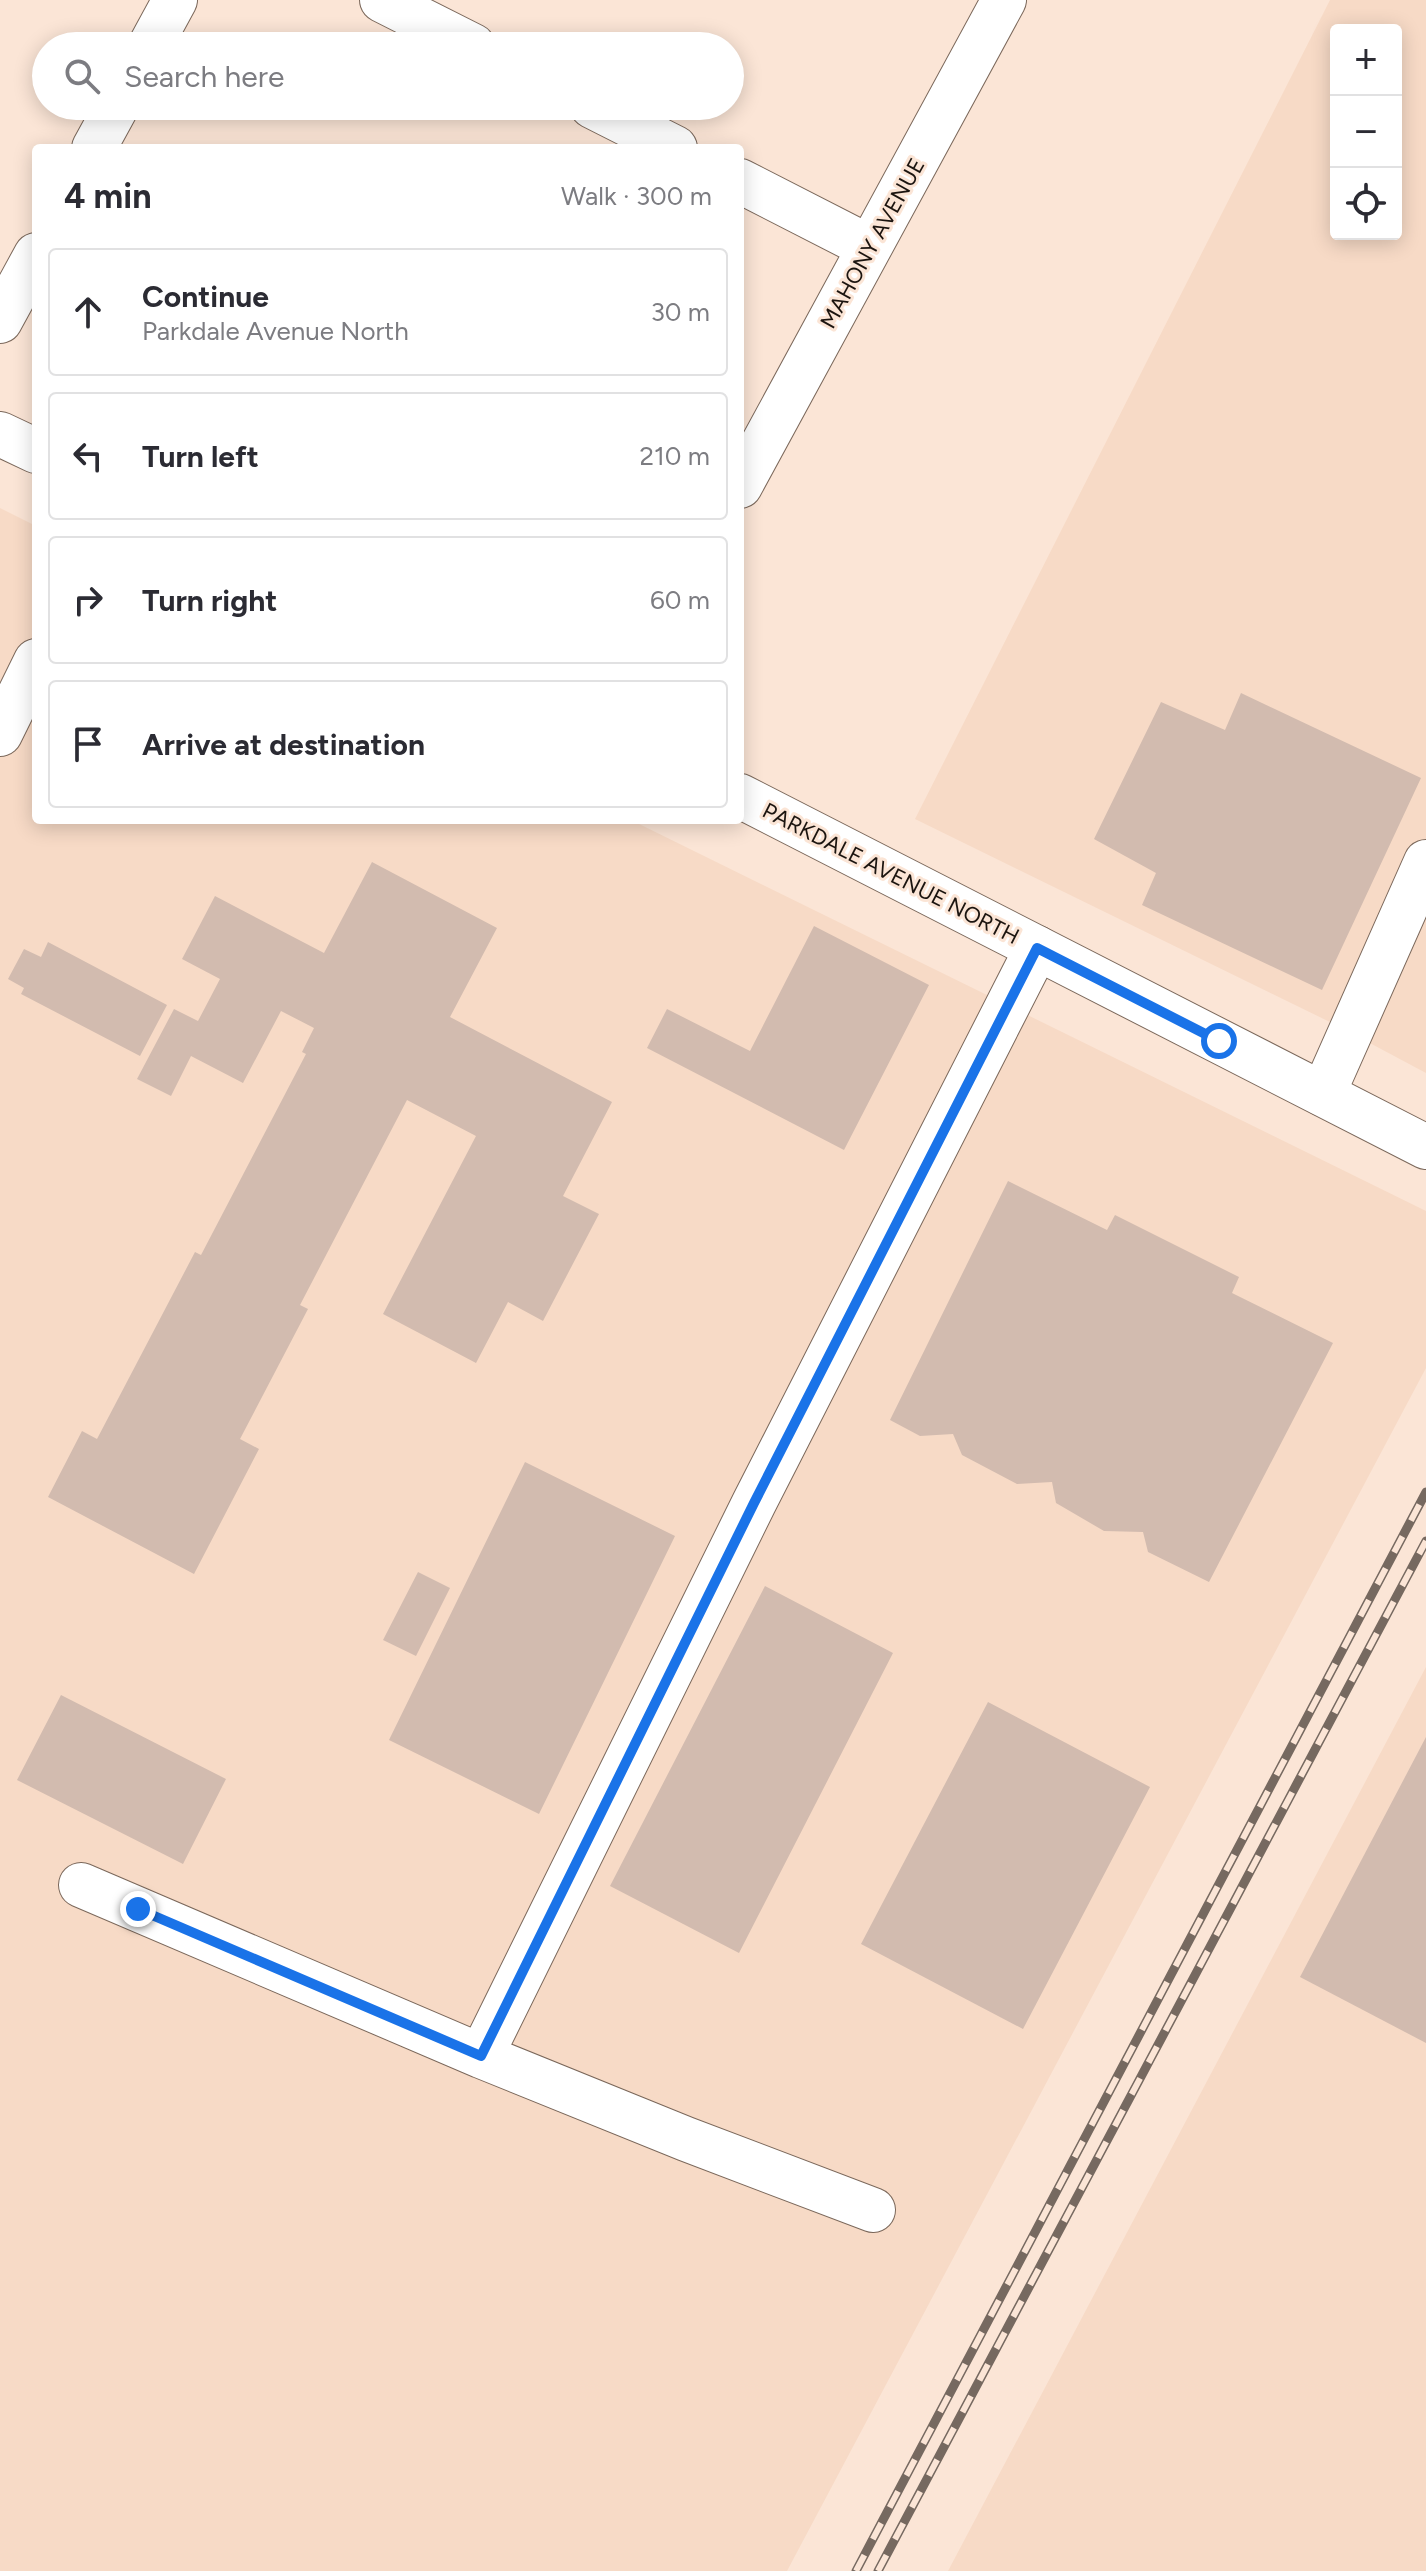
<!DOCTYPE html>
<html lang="en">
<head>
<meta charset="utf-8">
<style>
	:root { --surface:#fff; --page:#f2f2f3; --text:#2b2b33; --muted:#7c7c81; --line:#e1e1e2 }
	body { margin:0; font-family:Figtree,sans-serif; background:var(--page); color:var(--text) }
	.controls { position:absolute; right:24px; top:24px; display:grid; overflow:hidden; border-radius:8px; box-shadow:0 4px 20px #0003 }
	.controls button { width:72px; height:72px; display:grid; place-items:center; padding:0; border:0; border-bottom:2px solid var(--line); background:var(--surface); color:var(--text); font:40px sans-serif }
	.stop { position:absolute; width:24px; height:24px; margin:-18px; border:6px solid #1a73e8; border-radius:50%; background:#fff }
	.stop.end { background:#1a73e8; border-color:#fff; box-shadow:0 2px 8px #0008 }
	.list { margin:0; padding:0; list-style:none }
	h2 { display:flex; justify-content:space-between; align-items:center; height:104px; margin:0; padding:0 32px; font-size:34px }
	h2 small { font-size:26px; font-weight:400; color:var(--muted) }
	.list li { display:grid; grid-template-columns:52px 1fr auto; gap:24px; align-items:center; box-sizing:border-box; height:128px; margin:0 16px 16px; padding:0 16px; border:2px solid var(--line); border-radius:8px }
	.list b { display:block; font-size:30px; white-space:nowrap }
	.list p { margin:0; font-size:26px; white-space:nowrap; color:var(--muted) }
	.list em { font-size:26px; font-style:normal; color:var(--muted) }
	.icon { flex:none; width:44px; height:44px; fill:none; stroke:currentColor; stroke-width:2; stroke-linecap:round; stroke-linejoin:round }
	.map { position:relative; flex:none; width:1426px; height:2571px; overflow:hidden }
	.search { position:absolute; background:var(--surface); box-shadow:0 4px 20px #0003; left:32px; top:32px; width:712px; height:88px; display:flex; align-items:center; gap:20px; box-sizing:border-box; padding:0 28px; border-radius:44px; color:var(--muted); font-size:30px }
	.panel { position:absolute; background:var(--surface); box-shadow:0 4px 20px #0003; left:32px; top:144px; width:712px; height:680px; border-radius:8px }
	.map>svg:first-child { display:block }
	.built { fill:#f7dac6; fill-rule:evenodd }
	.building { fill:#d2bbaf }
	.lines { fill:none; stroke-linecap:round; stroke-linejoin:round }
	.minor-casing { stroke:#7b685b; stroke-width:46 }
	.major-casing { stroke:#7b685b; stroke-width:46 }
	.minor { stroke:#fff; stroke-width:44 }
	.major { stroke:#fff; stroke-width:44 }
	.rail-casing { stroke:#766960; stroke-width:9 }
	.rail { stroke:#fbe5d6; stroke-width:6; stroke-dasharray:18; stroke-linecap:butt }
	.route { stroke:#1a73e8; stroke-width:10 }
	.labels { text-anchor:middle; stroke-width:6; stroke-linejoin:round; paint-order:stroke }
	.street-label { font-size:22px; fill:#1b140f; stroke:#fbe5d6 }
</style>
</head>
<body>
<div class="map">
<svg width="1426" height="2571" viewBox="0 0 1426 2571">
	<rect width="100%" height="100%" fill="#fbe5d6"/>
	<path class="built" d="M1330 0H1426V1073L1336 1025 915 819ZM1336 30H1396V234H1336Z
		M0 508 36 526V820H631L1426 1211V1368L787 2571H0Z
		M1426 1667V2571H948Z"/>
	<path class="building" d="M1241 693 1421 778 1322 990 1142 905 1156 873 1094 839 1161 702 1225 730Z
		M372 862 497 928 450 1017 612 1102 563 1196 599 1214 543 1321 508 1302 476 1363 383 1314 476 1136 407 1100 300 1305 308 1309 240 1439 259 1449 194 1574 48 1497 82 1431 97 1439 195 1252 201 1255 306 1054 302 1052 314 1028 281 1011 243 1083 191 1056 171 1096 137 1079 174 1009 198 1021 220 979 182 959 215 896 324 953Z
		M814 926 929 985 844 1150 647 1048 667 1009 750 1051Z
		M48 942 167 1005 140 1056 21 994 24 988 8 979 24 949 41 957Z
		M1008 1181 1107 1230 1115 1215 1239 1277 1232 1293 1333 1343 1209 1582 1148 1552 1143 1532 1104 1531 1056 1503 1052 1482 1017 1484 962 1455 953 1434 920 1436 890 1420Z
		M525 1462 675 1536 539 1814 389 1740Z
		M418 1572 450 1588 416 1656 383 1640Z
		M765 1586 893 1653 739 1953 610 1886Z
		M61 1695 226 1779 183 1864 17 1780Z
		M988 1702 1150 1787 1023 2029 861 1944Z
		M1426 1737V2043L1300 1977Z"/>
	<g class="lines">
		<g class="minor-casing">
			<path id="minor" d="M382 0 473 46
				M150 46 175 0
				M592 106 675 148
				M94 148 117 106
				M740 181 869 247
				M0 321 36 255
				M740 486 1004 0
				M0 734 36 661
				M1323 1094 1426 862
				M81 1885 481 2056
				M873 2210 686 2139 481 2056 754 1503 1037 948"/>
		</g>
		<g class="major-casing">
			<path id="major" d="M0 434 36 451
				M740 796 1426 1147"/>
		</g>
		<use href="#minor" class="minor"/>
		<use href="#major" class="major"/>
		<g class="rail-casing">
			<path id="rail" d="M856 2571 1426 1492
				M878 2571 1426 1541"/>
		</g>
		<use href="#rail" class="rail"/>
	</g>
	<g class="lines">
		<path class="route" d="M138 1909 481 2056 754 1503 1037 948 1219 1041"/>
	</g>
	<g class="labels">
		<g class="street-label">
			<text transform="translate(872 243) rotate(-61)" y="8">MAHONY AVENUE</text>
			<text transform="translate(891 873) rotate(27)" y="8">PARKDALE AVENUE NORTH</text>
		</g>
	</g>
</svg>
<div class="controls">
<button>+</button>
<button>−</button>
<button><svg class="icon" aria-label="locate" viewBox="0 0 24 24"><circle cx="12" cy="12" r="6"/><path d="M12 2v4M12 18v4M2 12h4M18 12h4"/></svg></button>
</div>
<div class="stop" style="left:1219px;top:1041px"></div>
<div class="stop end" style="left:138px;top:1909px"></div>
<div class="search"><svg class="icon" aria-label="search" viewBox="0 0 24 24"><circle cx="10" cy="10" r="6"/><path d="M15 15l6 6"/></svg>Search here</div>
<section class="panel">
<h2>4 min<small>Walk · 300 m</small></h2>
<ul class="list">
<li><svg class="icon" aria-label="ahead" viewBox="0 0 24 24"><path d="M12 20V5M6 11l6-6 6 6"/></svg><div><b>Continue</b><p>Parkdale Avenue North</p></div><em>30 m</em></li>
<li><svg class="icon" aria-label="left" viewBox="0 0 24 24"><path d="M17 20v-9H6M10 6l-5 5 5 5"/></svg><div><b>Turn left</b></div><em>210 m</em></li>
<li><svg class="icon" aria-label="right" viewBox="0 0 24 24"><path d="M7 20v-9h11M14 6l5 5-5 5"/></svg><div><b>Turn right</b></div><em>60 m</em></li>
<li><svg class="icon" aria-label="arrive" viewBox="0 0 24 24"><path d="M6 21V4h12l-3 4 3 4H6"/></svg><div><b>Arrive at destination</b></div></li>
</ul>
</section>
</div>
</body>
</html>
